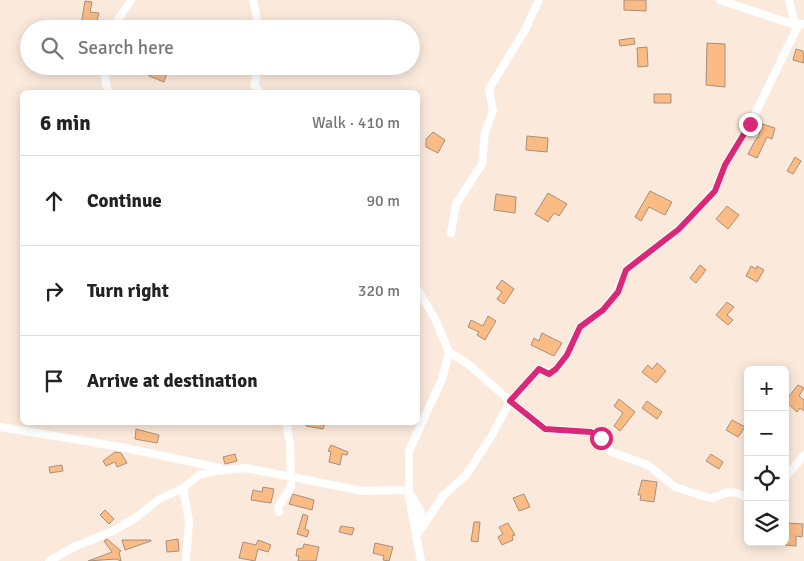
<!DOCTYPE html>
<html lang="en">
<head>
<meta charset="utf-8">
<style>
	:root { --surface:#fff; --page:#f6f6f6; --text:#222; --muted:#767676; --line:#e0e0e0 }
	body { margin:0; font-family:Signika,sans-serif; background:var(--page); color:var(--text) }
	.controls { position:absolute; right:15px; bottom:15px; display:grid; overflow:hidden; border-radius:8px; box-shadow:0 2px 12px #0003 }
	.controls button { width:45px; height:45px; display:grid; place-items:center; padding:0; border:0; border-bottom:1px solid var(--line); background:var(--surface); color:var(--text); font:25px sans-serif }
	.stop { position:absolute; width:15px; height:15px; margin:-11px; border:4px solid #db2777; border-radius:50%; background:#fff }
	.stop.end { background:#db2777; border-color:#fff; box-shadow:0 1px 5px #0008 }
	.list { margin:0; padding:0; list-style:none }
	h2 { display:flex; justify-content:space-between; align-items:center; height:65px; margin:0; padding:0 20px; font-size:21px }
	h2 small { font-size:16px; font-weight:400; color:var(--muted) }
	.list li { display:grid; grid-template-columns:32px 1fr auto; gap:15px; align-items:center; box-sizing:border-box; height:90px; padding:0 20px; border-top:1px solid var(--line) }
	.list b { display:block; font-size:19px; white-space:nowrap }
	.list em { font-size:16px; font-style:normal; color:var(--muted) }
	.icon { flex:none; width:28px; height:28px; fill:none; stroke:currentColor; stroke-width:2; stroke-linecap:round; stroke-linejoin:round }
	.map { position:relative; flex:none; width:804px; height:561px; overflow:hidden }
	.search { position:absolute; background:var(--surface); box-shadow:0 2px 12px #0003; left:20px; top:20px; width:400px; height:55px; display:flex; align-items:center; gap:12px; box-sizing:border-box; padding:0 18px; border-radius:28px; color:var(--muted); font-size:19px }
	.panel { position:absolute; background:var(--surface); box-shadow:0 2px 12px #0003; left:20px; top:90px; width:400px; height:335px; border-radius:8px }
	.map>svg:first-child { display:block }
	.building { fill:#fabb85; stroke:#a98f7a }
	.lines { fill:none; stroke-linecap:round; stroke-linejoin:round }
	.minor { stroke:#fff; stroke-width:8 }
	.route { stroke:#db2777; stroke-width:6 }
</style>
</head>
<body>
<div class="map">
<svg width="804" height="561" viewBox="0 0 804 561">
	<rect width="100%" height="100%" fill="#fbeadc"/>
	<path class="building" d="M624 0H646V11L624 10Z
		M85 1 92 2 90 12 99 13 95 28 81 25Z
		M634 38 635 44 620 46 619 40Z
		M707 43 725 44V87L706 85Z
		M647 47 648 66 638 67 637 48Z
		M796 49 803 51 804 63 793 60Z
		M150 66 168 70 164 82 149 76Z
		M654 94H671V103H654Z
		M762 124 775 128 772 139 767 137 757 158 748 154 757 137 758 138Z
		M433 132 445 140 438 153 426 147V139Z
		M527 136 548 138 547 152 526 150Z
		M795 157 801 161 793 174 787 171Z
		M650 191 672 202 665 215 649 207 641 221 635 217Z
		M548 193 567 204 559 216 554 213 548 222 535 214Z
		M496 194 516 197 515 213 494 210Z
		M727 206 739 215 728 229 716 219Z
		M700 265 706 270 696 283 690 278Z
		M751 266 756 269 757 266 764 270 757 282 746 276Z
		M502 280 514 289 504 304 497 299 502 292 496 288Z
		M727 302 734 307 727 315 733 320 728 325 716 315Z
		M488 316 496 321 485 340 477 335 479 332 468 327 471 320 483 326Z
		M542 333 562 343 554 356 531 345 534 338 539 341Z
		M657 363 666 371 656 383 642 372 648 365 652 369Z
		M798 385 804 388 799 396 804 400V411L800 408 797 412 785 401Z
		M619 399 635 412 620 431 614 426 623 413 614 406Z
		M647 401 662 412 657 419 642 408Z
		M732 420 745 427 738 437 726 430Z
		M306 422H325L323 429 306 426Z
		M136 429 159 435 157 443 135 439Z
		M331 445 348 452 347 455 342 454 340 465 329 462 331 452 328 451Z
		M115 452 121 453 127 463 117 467 115 462 106 466 103 461Z
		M235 454 237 461 225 464 223 457Z
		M711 454 723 462 719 469 706 461Z
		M62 465 63 471 50 473 49 467Z
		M642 480 657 482 654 502 640 500 641 495H638Z
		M263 487 274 489 271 503 251 500 253 490 262 492Z
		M293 494 314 500 312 510 289 504Z
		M524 494 530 507 519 511 513 498Z
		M105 510 114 519 109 524 100 515Z
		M303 514 308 516 305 529 309 531 307 537 297 534Z
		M474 522H480L478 542 471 541Z
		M508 523 515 535 512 536 513 540 502 545 498 537 503 534 499 527Z
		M785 523 803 524 802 537 796 536V546L785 545Z
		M341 526 354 528 352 535 339 532Z
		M107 539 121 551 119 552 121 561 116 559 88 561 112 552 104 541Z
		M178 539 179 551 167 552 166 541Z
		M122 540H151V541L125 550Z
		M258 540 271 545 268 552 258 549 255 561 239 558 243 542 256 545Z
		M375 543 393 547 389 561 383 560 384 556 373 553Z
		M304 544 319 547 316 561H298L299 556H296L297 549 303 548Z"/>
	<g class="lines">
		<path class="minor" d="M253 0 259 29
			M720 0 795 25 802 24
			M789 0 795 25
			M112 29 131 0
			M106 66 105 78 108 92
			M259 66 254 86 260 92
			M451 233 456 204 482 164 485 132 493 111 489 89 525 30 539 0
			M418 290 435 319 449 352 442 379 409 451V497L421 561
			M449 352 468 364 510 401 545 429 591 432 601 438 611 452 648 465 675 487 706 497 713 498 728 492 738 493 748 499
			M0 427 121 447 220 468
			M785 478 804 455
			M183 488 189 521 186 561
			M279 512 278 507 291 487 290 443 286 422
			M416 536 443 496 466 475 491 437 510 401 539 369 549 373 556 369 567 355 580 327 603 310 617 292 626 270 679 229 715 191 725 165 750 124 799 24
			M49 561 74 547 115 530 137 517 158 500 183 488 199 475 215 471 246 468 363 491 408 490 421 512 417 529"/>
	</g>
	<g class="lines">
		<path class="route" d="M601 438 591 432 545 429 510 401 539 369 549 374 556 369 567 355 580 327 603 310 618 292 626 270 679 229 715 191 725 165 750 124"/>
	</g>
</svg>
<div class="controls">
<button>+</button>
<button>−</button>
<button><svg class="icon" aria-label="locate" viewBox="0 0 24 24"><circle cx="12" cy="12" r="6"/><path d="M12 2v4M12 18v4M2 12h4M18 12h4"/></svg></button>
<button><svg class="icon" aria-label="layers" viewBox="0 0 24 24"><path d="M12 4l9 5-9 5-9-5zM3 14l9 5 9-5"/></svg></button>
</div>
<div class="stop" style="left:601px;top:438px"></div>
<div class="stop end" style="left:750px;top:124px"></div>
<div class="search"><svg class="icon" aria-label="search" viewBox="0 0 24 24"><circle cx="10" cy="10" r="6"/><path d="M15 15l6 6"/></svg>Search here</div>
<section class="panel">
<h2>6 min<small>Walk · 410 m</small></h2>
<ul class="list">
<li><svg class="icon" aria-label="ahead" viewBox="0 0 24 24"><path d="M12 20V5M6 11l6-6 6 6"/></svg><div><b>Continue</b></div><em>90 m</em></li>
<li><svg class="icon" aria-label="right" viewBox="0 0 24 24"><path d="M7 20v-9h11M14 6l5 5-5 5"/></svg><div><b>Turn right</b></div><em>320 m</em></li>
<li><svg class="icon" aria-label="arrive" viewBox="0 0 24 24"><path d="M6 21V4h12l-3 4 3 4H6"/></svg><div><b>Arrive at destination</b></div></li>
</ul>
</section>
</div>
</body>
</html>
